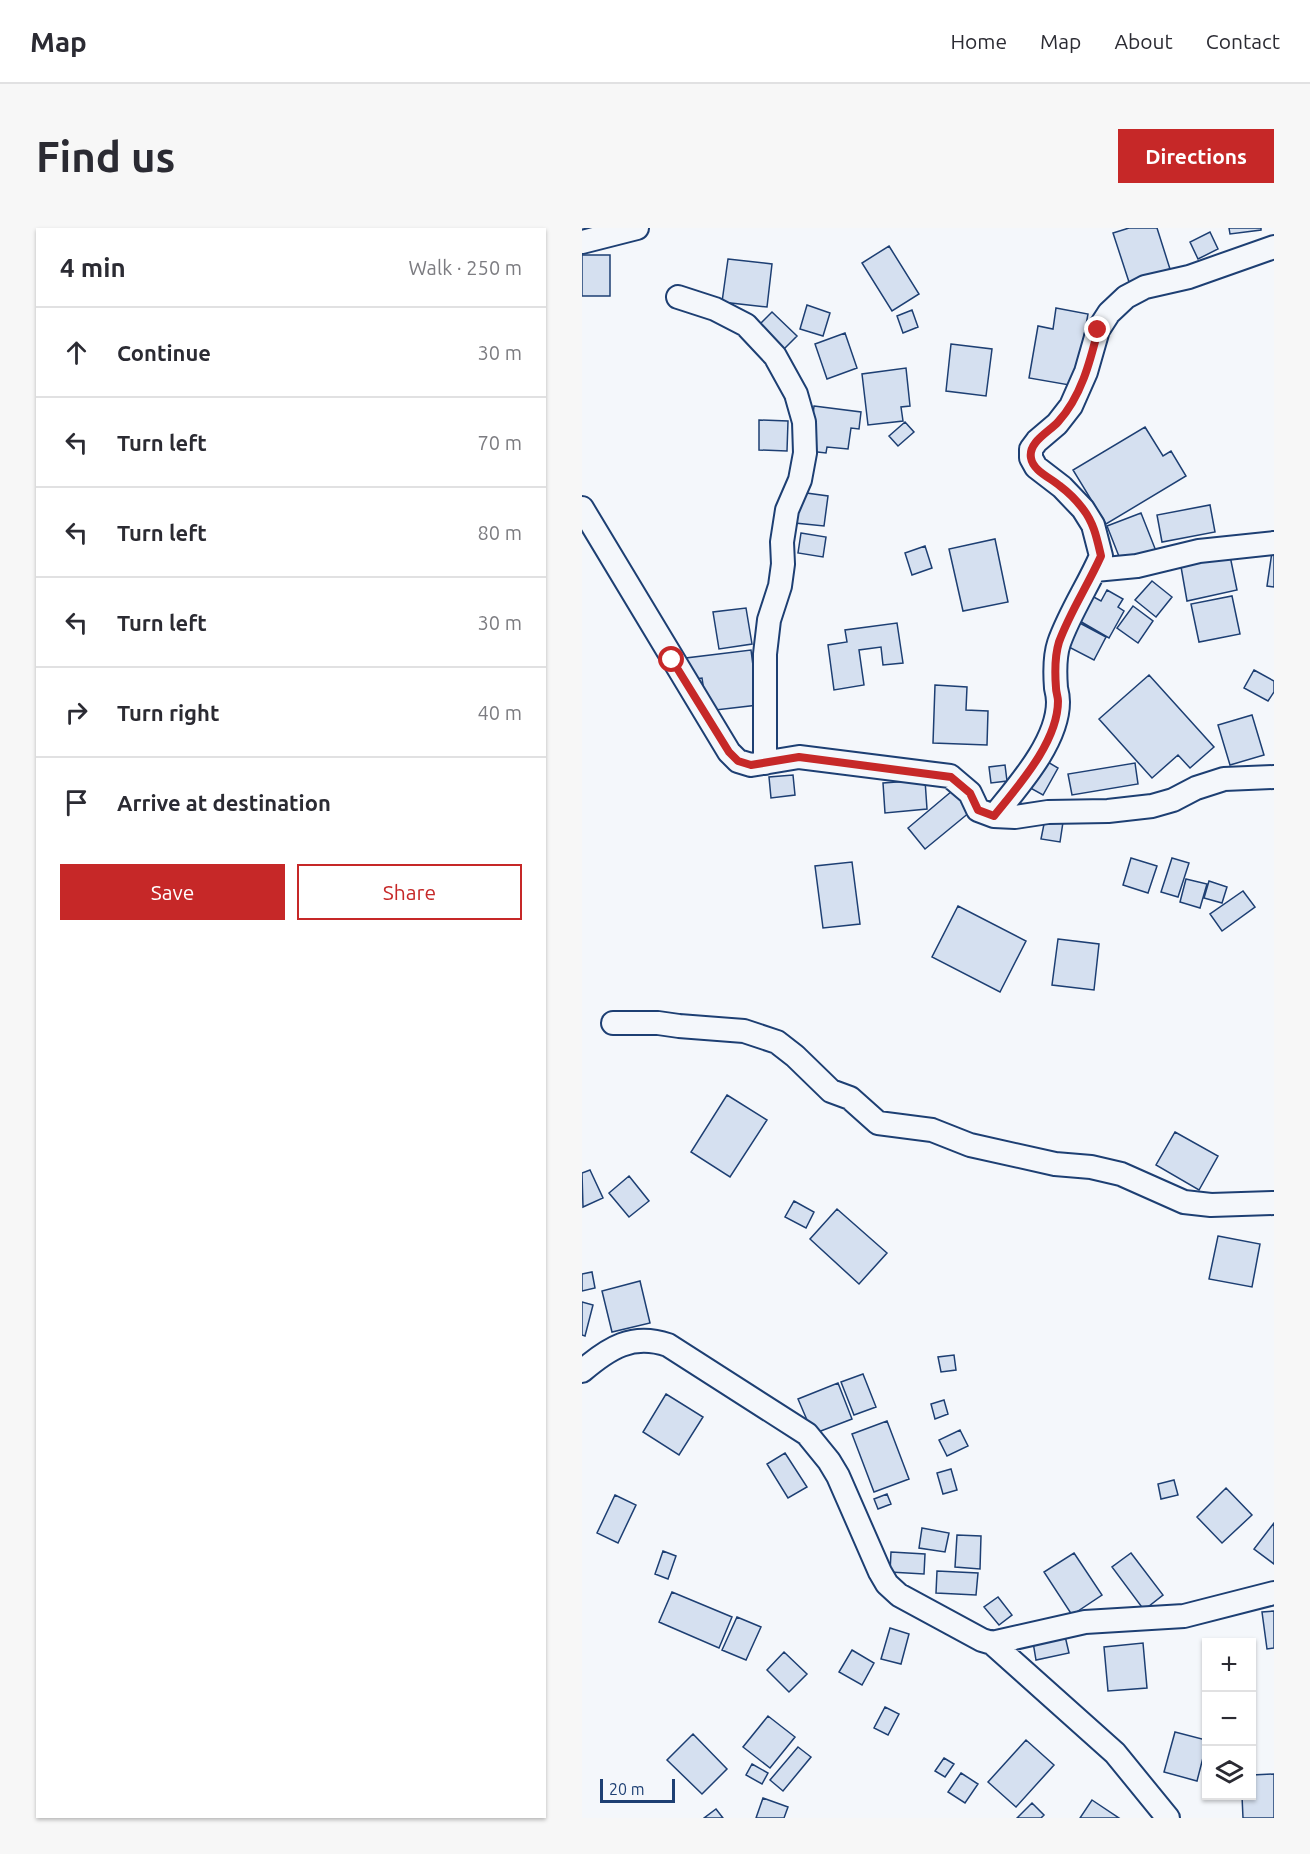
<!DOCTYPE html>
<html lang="en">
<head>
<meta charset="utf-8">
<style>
	:root { --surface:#fff; --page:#f7f7f7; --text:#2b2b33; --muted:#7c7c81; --line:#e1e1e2; --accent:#c62828 }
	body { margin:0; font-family:Ubuntu,sans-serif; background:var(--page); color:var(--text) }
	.controls { position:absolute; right:18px; bottom:18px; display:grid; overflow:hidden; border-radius:0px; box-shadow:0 2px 4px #0004 }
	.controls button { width:54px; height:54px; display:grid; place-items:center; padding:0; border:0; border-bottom:2px solid var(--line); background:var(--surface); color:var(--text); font:30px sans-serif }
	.scale { position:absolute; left:18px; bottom:15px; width:75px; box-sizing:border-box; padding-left:6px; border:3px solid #1d3f73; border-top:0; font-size:16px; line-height:21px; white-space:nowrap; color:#1d3f73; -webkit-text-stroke:4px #f4f7fb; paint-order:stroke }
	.stop { position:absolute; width:18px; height:18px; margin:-14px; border:4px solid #c62828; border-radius:50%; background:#fff }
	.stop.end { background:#c62828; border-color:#fff; box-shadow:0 2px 6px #0008 }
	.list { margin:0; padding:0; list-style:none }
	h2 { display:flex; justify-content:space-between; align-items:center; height:78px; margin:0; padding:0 24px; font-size:26px }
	h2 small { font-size:20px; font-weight:400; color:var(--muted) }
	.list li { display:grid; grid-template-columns:39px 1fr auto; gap:18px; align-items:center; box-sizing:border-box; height:90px; padding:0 24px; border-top:2px solid var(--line) }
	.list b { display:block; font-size:22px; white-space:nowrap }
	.list em { font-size:20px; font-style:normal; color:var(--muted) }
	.actions { display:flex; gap:12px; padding:18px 24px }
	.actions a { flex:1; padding:14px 0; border:2px solid var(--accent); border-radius:0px; text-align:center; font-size:21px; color:var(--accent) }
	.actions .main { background:var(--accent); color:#fff }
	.icon { flex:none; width:33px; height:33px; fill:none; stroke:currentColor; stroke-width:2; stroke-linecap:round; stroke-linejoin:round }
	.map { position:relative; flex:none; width:692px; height:1590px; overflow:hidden; border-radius:0px }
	header { display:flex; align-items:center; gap:36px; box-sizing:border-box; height:84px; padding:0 30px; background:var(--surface); border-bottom:2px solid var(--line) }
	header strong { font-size:28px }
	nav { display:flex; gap:33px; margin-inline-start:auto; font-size:21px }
	.intro { display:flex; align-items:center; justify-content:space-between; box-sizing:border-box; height:144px; padding:0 36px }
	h1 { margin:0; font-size:42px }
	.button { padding:15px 27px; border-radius:0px; background:var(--accent); color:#fff; font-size:21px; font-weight:700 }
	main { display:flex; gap:36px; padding:0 36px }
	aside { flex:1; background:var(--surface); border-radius:0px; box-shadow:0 2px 4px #0004 }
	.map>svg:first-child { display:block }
	.building { fill:#d5e0f0; stroke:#1d3f73; stroke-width:1.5 }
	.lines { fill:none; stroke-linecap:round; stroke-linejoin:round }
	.minor-casing { stroke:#1d3f73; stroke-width:26 }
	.minor { stroke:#f4f7fb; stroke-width:22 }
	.route { stroke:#c62828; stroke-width:8 }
</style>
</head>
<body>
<header>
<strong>Map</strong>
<nav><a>Home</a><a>Map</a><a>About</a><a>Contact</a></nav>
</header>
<div class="intro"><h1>Find us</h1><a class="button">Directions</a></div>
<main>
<aside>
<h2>4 min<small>Walk · 250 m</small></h2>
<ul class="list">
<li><svg class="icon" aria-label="ahead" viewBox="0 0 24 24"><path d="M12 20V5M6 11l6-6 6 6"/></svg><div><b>Continue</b></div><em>30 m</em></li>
<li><svg class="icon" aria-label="left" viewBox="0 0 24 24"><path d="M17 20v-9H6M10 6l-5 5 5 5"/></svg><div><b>Turn left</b></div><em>70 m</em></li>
<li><svg class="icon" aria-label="left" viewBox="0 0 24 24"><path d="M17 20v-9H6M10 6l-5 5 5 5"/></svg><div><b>Turn left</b></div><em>80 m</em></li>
<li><svg class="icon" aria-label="left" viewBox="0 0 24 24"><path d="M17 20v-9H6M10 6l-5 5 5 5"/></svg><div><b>Turn left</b></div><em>30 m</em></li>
<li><svg class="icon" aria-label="right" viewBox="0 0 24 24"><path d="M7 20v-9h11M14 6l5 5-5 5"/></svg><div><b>Turn right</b></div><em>40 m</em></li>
<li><svg class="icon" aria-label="arrive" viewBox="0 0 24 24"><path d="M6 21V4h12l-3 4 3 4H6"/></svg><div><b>Arrive at destination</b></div></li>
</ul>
<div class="actions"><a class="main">Save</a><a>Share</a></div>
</aside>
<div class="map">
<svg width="692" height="1590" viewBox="0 0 692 1590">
	<rect width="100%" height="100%" fill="#f4f7fb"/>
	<path class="building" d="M547 0H575L588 41 547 54 531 5Z
		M647 0H679V2L648 6Z
		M628 4 636 21 616 31 608 14Z
		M307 18 337 66 310 83 280 35Z
		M0 27H28V68H0Z
		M146 31 190 36 185 79 140 74Z
		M225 77 248 85 241 108 218 101Z
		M474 80 506 86 493 158 447 150 456 98 471 101Z
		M330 82 336 99 321 105 315 88Z
		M190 84 215 108 201 122 176 98Z
		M263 105 275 140 245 151 233 116Z
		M369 116 410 121 404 168 364 163Z
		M324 140 328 178 319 179 321 193 286 197 280 146Z
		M232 178 279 184 277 201 269 200 266 221 245 219 244 225 227 223Z
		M177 192 206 193 205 223 177 222Z
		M323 194 332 204 316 218 307 208Z
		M563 199 581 228 589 223 604 248 524 296 491 242Z
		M217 264 246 268 242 298 213 295Z
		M628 277 633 304 580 314 575 287Z
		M559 285 574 323 540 336 525 298Z
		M219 305 244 309 241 329 216 325Z
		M413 311 426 374 381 383 367 321Z
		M343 318 350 340 330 347 323 325Z
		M647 323 655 362 605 373 598 333Z
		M690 324 692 325V359L685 358Z
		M570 353 590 369 574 389 553 372Z
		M525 362 541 371 536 379 542 383 527 410 496 392 510 368 519 373Z
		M650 368 658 406 617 414 609 376Z
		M551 378 571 393 556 415 535 400Z
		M164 380 170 416 137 421 131 384Z
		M494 393 524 409 512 432 481 416Z
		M315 395 321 435 301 437 299 419 277 422 282 457 252 462 246 417 265 414 263 402Z
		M169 422 176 477 125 483 120 450 106 452 104 430Z
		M672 442 692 453V464L686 473 662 460Z
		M567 447 632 519 608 540 596 527 570 550 517 491Z
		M353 457 385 459 384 482 406 483 405 517 351 515Z
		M670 487 682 527 648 537 636 497Z
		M459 530 476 540 461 567 443 557Z
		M553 535 556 556 490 567 486 546Z
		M423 537 425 553 409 555 407 539Z
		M211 547 213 567 189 570 187 549Z
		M343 552 345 581 303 585 301 555Z
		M370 563 388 584 343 621 326 600Z
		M463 591 481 594 478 614 459 611Z
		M549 630 575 638 566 665 541 657Z
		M590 630 607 635 596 669 579 664Z
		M270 634 278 696 241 700 233 638Z
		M604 651 625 656 618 680 598 674Z
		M627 653 645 659 640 675 622 670Z
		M661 663 673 679 640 703 628 686Z
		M376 678 444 713 418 764 350 729Z
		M476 711 517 716 512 762 470 757Z
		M145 867 185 892 148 949 109 924Z
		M593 904 636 928 617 962 574 937Z
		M8 942 21 970 1 979 0 945Z
		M47 948 67 973 47 989 27 965Z
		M212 973 232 984 224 1000 203 989Z
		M255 981 305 1025 277 1056 228 1011Z
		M636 1008 678 1016 670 1059 627 1051Z
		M10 1044 13 1060 0 1063V1046Z
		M58 1053 68 1095 30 1104 20 1063Z
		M0 1074 11 1077 3 1108 0 1107Z
		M372 1127 374 1142 359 1144 356 1129Z
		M281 1146 294 1179 272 1187 259 1154Z
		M256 1155 270 1191 231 1206 216 1171Z
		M84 1166 121 1189 97 1227 61 1204Z
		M362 1172 366 1186 353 1191 349 1176Z
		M305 1193 327 1251 292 1264 270 1206Z
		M378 1202 386 1218 365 1228 357 1212Z
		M203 1225 225 1259 206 1270 185 1236Z
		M369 1241 375 1262 361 1266 355 1245Z
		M592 1252 596 1267 579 1271 576 1256Z
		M644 1260 670 1287 640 1315 615 1289Z
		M305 1266 309 1276 296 1281 292 1271Z
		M33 1267 54 1277 36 1315 15 1305Z
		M692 1295V1336L672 1321Z
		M340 1300 367 1305 363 1324 337 1320Z
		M375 1307 399 1308 398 1341 373 1339Z
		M81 1323 94 1328 86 1351 73 1346Z
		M309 1324 343 1326 342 1346 308 1344Z
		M492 1325 520 1367 490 1387 462 1344Z
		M549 1325 581 1367 562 1382 530 1339Z
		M355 1343 396 1345 394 1367 354 1365Z
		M90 1364 150 1389 137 1420 77 1394Z
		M416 1369 430 1387 417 1397 402 1379Z
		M692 1383V1420L685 1421 680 1384Z
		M155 1389 179 1399 164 1432 140 1422Z
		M308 1400 327 1406 319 1436 299 1431Z
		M483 1408 487 1425 454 1432 451 1414Z
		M561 1415 565 1460 526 1463 522 1419Z
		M270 1422 292 1435 280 1457 257 1444Z
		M202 1424 225 1446 207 1464 185 1442Z
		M303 1479 317 1486 306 1507 292 1500Z
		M186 1488 213 1509 188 1540 161 1519Z
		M593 1504 624 1512V1518L615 1553 582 1544Z
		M111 1506 145 1541 120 1566 85 1532Z
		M444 1512 472 1537 434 1579 406 1554Z
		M216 1519 229 1529 201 1563 188 1552Z
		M362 1530 372 1536 363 1549 353 1543Z
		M170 1536 186 1545 180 1556 164 1547Z
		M379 1545 396 1556 383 1575 366 1564Z
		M692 1546V1590H661L660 1568H670V1547Z
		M181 1570 206 1579 202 1590H174Z
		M510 1572 537 1590H498Z
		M450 1575 462 1587 459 1590H435Z
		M134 1581 141 1590H122Z"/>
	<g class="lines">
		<g class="minor-casing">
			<path id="minor" d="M0 14 55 0
				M96 69 133 81 164 97 193 128 214 166 222 194 223 225 218 252 205 282 200 314 201 336 198 358 187 392 183 426V535
				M0 280 147 524 156 533 169 537 217 529 368 548 388 565 396 582 412 588 433 589 466 584 526 583 570 578 591 572 614 560 642 551 692 549
				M513 342 555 338 617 323 692 315
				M412 588C436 558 476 514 476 474 476 469 475 464 474 460 473 447 473 427 477 415 488 384 506 358 519 328L511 297 501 281 480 259 454 239 449 230V221L455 213 475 196 489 178 504 144 516 102 527 85 544 69 563 59 607 49 692 19
				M31 795H76L97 798 162 803 195 814 213 828 249 863 268 870 296 895 350 902 388 917 473 936 509 939 539 946 602 974 629 977 692 975
				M0 1143C27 1120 50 1105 86 1117L225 1206 247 1233 256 1248 298 1344 305 1356 317 1367 400 1412 410 1415 533 1525 586 1590
				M410 1415 503 1394 602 1388 692 1365"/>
		</g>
		<use href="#minor" class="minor"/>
	</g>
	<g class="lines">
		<path class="route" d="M90 432 147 524 156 533 169 537 217 529 369 549 388 565 396 582 412 588C436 558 476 514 476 473 476 469 474 464 474 460 473 447 473 427 477 414 488 384 506 357 519 328 515 311 512 295 501 281 495 273 486 264 478 258 469 250 451 243 449 230 446 214 467 204 476 194 499 169 508 134 516 102"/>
	</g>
</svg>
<div class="controls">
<button>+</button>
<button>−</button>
<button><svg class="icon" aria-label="layers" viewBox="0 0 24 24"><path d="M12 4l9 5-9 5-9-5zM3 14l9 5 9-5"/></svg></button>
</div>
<div class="scale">20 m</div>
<div class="stop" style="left:90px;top:432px"></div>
<div class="stop end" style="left:516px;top:102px"></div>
</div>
</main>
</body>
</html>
